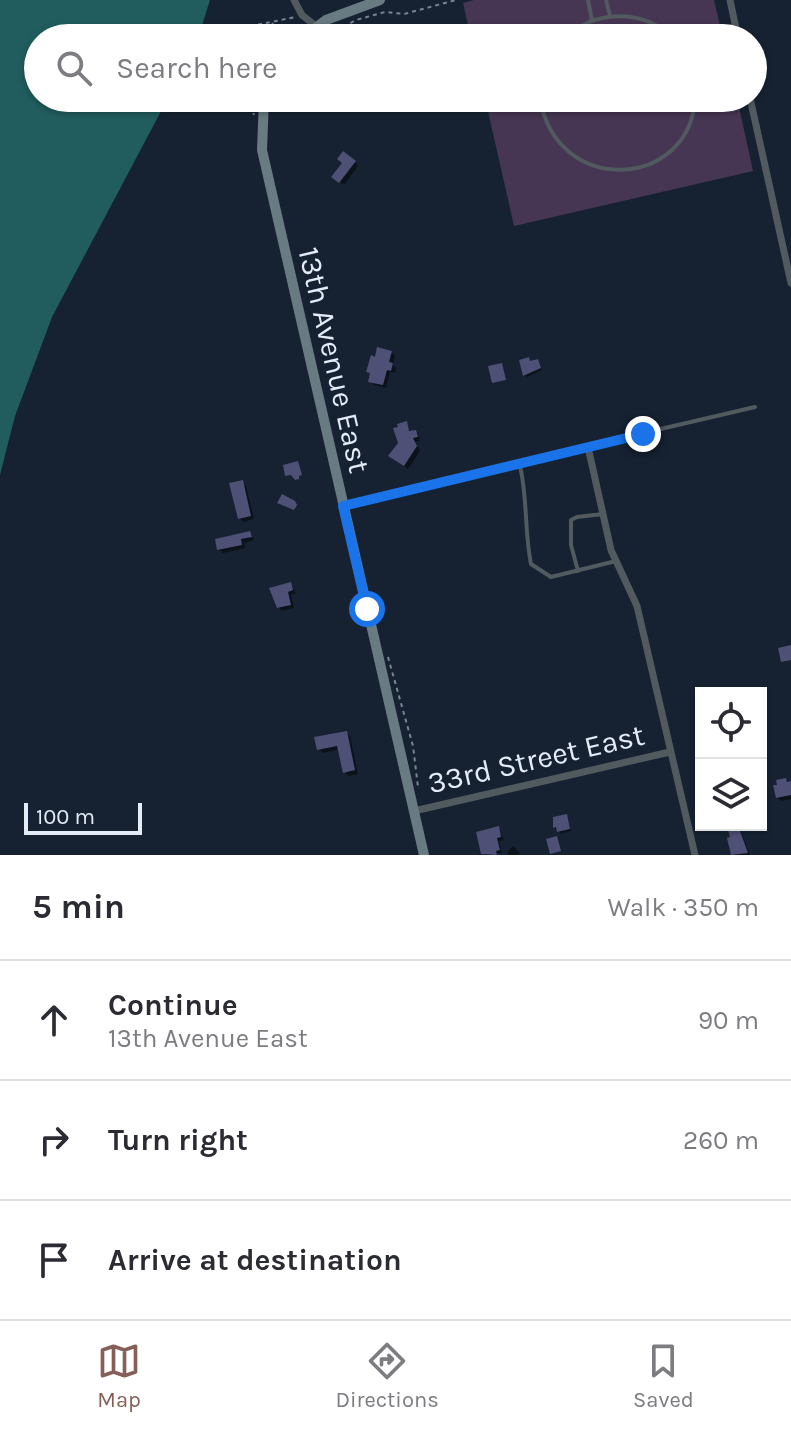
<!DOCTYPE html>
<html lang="en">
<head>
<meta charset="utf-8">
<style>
	:root { --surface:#fff; --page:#f7f7f7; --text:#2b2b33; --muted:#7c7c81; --line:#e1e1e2; --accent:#855f58 }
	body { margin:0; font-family:Karla,sans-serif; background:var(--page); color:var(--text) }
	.controls { position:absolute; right:24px; bottom:24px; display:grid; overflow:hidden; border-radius:0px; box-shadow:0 2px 6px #0004 }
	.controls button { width:72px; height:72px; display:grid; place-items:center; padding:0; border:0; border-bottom:2px solid var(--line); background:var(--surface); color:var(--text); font:40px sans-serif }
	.scale { position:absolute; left:24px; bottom:20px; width:118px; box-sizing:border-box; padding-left:8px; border:4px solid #e4ecf7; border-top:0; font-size:22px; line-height:28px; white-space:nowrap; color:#e4ecf7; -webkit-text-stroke:6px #162232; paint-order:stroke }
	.stop { position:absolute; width:24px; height:24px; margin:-18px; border:6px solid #1a73e8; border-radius:50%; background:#fff }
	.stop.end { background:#1a73e8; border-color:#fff; box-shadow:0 2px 8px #0008 }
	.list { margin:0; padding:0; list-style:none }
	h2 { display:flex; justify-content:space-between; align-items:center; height:104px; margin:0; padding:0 32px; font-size:34px }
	h2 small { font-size:26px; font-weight:400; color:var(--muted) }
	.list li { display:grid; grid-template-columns:52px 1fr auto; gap:24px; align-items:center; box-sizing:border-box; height:120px; padding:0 32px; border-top:2px solid var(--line) }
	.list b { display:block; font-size:30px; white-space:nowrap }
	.list p { margin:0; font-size:26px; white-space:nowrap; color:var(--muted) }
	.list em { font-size:26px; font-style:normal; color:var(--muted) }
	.icon { flex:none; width:44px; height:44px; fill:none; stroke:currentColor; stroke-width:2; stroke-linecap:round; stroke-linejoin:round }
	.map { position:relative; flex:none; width:791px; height:855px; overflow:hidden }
	.search { position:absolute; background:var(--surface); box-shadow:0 2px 6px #0004; left:24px; right:24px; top:24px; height:88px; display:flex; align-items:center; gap:20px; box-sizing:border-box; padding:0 28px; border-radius:44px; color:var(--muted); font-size:30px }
	.sheet { height:464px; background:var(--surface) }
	nav { display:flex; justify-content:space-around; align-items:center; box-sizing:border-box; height:112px; border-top:2px solid var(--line); background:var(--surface); font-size:22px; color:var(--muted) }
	nav a { display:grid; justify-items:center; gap:4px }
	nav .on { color:var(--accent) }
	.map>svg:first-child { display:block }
	.green { fill:#473653 }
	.water { fill:#215d5e }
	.shadow { fill:#0007 }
	.building { fill:#4f5075 }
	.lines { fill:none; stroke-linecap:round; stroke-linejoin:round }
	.path { stroke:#7a8492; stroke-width:2; stroke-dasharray:4 4; stroke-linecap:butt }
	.lane { stroke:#505a5f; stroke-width:4 }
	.street { stroke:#505a5f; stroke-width:7 }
	.secondary { stroke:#697b82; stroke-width:10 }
	.route { stroke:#1a73e8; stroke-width:10 }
	.labels { text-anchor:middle; stroke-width:7; stroke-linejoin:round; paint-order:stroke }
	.street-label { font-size:30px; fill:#e4ecf7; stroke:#162232 }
</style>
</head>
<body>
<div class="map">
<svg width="791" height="855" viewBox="0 0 791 855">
	<rect width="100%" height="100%" fill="#162232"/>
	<path class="green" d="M474 0H714L723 38H471L463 3Z
		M485 98H737L753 171 514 226Z"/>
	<path class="water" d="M0 0H210L198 38H38V98H168L52 317 15 416 0 475Z"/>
	<path class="shadow" d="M355 162 358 166 344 185 337 180 344 164Z
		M391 352 395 356 393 365 396 368 395 373 390 372 386 388 374 385 370 381Z
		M538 361 542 370 527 377 525 375 531 363Z
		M406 424 411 433 416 432 419 436 420 441 415 442 420 451 408 469 395 459Z
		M242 482 246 486 254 519 243 522 239 518Z
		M250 533 254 540 244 543 245 548 223 553 219 549Z
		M291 584 296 594 291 595 294 608 282 611 278 607Z
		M346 733 350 736 358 774 348 776 345 772 340 749 323 753 319 749Z
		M785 780 791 783V799L781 801 777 797Z
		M566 816 571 831 561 834 555 827Z
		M498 828 504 840 499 841 502 853 485 855 479 833Z
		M738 830 742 834 750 855H733L729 839Z
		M513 846 520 853 518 855H509L507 852Z"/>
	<path class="building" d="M343 151 356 161 339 183 331 177 342 163 337 159Z
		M377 347 392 351 389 362 393 363 391 371 387 370 383 385 368 382 370 373 366 372 371 355 375 357Z
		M529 357 530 361 538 359 541 368 523 376 519 360Z
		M502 363 506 380 492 383 488 366Z
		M407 421 409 431 416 430 418 437 413 438 417 446 404 466 388 456 398 443 393 428 398 427 397 424Z
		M298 461 302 475 299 476V479L295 480 291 475 285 476 283 465Z
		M243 480 251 516 238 519 229 483Z
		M282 494 295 501 297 505 294 510 277 503Z
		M250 531 252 537 241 539 242 545 217 550 215 539Z
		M291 582 293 590 288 592 291 605 277 608 269 588Z
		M791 645V660L781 662 778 648Z
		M347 731 355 770 343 773 337 746 317 750 314 737Z
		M786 778 787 782 791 781V795L776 798 773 785H777L776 780Z
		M567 814 570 829 557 832 556 827 553 828V817Z
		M499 826 501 837 497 838 500 850 496 851 497 855 481 854 476 832Z
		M739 828 748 853 731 855 727 838 730 837 728 830Z
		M557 836 561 851 550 854 546 839Z"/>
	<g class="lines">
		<path class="path" d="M211 34 296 17
			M264 38 273 23
			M322 38 356 20 385 12 404 14 456 0
			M248 98 254 115
			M273 108 276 98
			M388 657 413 746 418 787"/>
		<path class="lane" d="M588 0 592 20
			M606 0 610 16
			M564 38C594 11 642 7 672 38
			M540 98C556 198 691 189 695 98
			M519 462C528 495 524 530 531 564L551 577 616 561
			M345 506 519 462 755 407
			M578 571 571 545V520L577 517 603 514"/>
		<path class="street" d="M294 0 302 15 317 27
			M730 0 738 38
			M750 98 791 283
			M588 447 611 550 637 606 695 855
			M414 811 670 752"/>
		<path class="secondary" d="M302 38 326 20 380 0
			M264 98 262 150 424 855"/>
	</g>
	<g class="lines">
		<path class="route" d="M367 609 343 506 643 434"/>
	</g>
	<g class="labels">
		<g class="street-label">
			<text transform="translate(334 360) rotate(77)" y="10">13th Avenue East</text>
			<text transform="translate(536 759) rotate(-13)" y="10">33rd Street East</text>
		</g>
	</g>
</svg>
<div class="controls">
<button><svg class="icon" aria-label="locate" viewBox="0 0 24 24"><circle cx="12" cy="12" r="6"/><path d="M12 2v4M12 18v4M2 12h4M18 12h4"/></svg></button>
<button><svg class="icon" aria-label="layers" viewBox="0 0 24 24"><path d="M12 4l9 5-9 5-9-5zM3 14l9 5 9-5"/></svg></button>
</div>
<div class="scale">100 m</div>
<div class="stop" style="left:367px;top:609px"></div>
<div class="stop end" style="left:643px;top:434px"></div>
<div class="search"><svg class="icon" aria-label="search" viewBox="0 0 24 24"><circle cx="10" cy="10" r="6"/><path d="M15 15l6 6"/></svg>Search here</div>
</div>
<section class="sheet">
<h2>5 min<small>Walk · 350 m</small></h2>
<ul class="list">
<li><svg class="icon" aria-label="ahead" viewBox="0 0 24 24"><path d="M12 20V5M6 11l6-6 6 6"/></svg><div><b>Continue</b><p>13th Avenue East</p></div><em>90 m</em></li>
<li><svg class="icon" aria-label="right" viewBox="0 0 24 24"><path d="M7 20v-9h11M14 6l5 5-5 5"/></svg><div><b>Turn right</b></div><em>260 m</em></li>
<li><svg class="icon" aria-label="arrive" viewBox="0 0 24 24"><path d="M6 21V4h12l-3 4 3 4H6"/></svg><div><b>Arrive at destination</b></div></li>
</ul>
</section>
<nav>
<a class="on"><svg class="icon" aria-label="map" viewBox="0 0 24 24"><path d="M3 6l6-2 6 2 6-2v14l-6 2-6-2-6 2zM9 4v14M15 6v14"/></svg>Map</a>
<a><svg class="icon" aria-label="directions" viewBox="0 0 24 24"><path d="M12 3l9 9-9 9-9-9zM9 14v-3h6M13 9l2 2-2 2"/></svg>Directions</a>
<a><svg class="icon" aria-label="saved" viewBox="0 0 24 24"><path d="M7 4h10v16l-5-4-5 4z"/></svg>Saved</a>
</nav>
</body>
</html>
